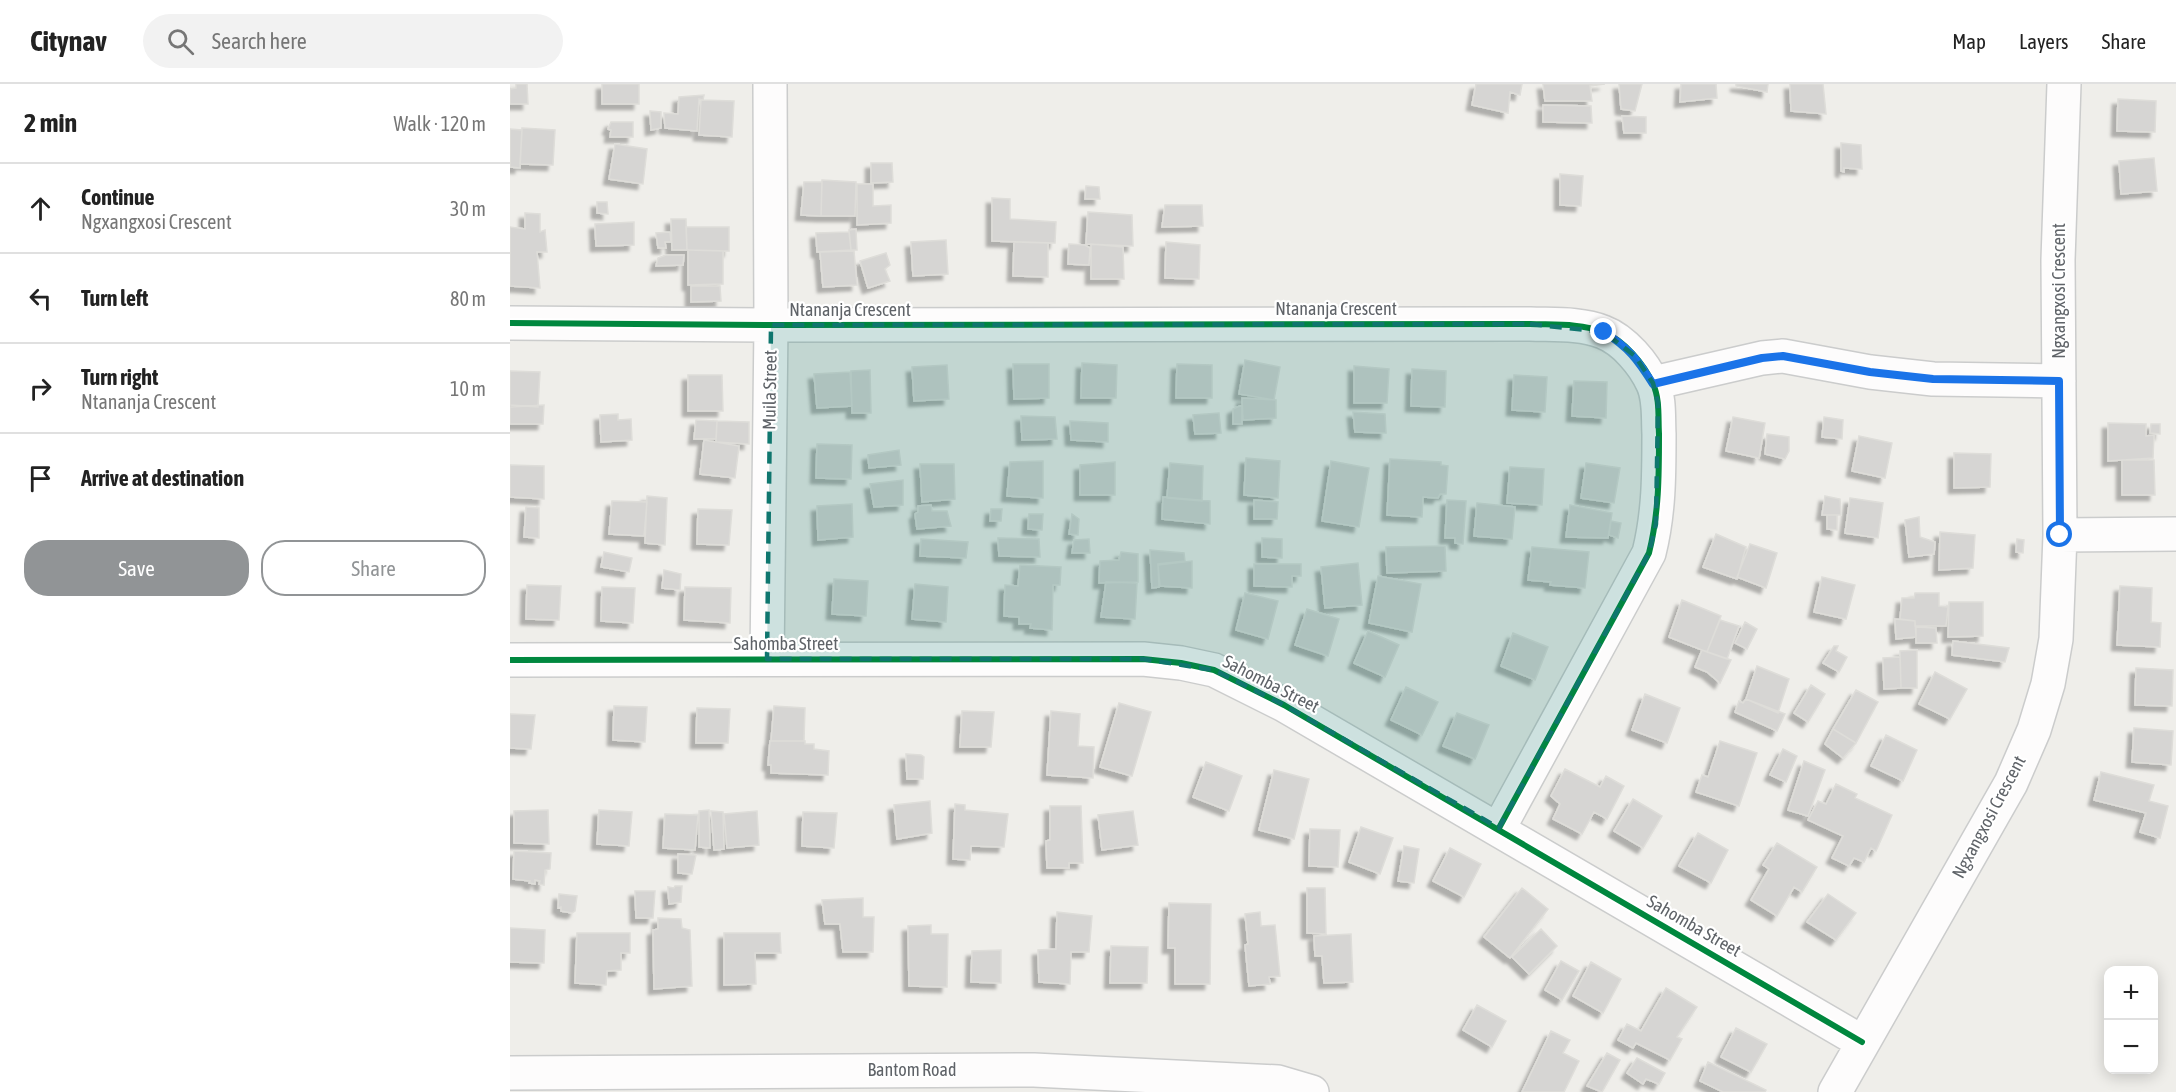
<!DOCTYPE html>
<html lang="en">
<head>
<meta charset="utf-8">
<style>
	:root { --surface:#fff; --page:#f2f2f2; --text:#222; --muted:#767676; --line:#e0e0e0; --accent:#919496 }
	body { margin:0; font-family:"Asap Condensed",sans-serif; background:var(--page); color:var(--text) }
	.controls { position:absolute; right:18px; bottom:18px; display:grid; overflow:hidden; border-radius:12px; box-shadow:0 3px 15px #0003 }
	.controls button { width:54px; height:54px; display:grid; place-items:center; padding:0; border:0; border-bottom:2px solid var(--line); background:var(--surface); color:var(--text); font:30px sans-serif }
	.stop { position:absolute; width:18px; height:18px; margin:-14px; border:4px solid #1a73e8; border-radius:50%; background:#fff }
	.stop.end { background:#1a73e8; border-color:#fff; box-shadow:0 2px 6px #0008 }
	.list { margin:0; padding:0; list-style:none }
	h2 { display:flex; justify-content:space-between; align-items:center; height:78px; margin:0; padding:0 24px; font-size:26px }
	h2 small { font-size:20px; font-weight:400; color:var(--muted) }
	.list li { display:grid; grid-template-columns:39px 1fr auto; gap:18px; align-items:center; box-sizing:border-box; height:90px; padding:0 24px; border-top:2px solid var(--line) }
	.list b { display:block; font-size:22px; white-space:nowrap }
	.list p { margin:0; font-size:20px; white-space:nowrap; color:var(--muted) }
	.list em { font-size:20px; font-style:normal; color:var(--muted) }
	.actions { display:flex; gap:12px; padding:18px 24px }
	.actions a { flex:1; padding:14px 0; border:2px solid var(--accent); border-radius:24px; text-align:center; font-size:21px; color:var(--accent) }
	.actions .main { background:var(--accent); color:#fff }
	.icon { flex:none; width:33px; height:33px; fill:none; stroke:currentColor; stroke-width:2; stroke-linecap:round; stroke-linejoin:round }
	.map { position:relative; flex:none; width:1666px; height:1008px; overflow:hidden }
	header { display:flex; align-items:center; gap:36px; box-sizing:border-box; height:84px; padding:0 30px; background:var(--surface); border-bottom:2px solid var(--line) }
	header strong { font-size:28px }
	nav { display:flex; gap:33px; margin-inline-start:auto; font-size:21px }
	.search { width:420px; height:54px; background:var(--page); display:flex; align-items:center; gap:15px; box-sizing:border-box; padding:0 21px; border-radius:33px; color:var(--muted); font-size:22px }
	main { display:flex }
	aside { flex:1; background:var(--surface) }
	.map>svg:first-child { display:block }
	.building { fill:#d6d5d3; stroke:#deddd9; stroke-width:1.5; filter:url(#shadow) }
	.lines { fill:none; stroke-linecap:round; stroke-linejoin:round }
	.minor-casing { stroke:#cbcccc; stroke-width:36 }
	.minor { stroke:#fdfcfc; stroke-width:33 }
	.cycleway-casing { stroke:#fff; stroke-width:10 }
	.cycleway { stroke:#00873e; stroke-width:6 }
	.route { stroke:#1a73e8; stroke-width:8 }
	.marked { fill:#0f766e; fill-opacity:0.2; stroke:#0f766e; stroke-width:4.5; stroke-dasharray:12 8; stroke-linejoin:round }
	.labels { text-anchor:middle; stroke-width:4.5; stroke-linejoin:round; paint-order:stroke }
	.street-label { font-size:18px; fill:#5f6368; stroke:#fff }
</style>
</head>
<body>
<header>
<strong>Citynav</strong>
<div class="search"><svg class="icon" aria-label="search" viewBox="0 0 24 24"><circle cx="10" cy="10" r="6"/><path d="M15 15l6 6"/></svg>Search here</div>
<nav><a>Map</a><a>Layers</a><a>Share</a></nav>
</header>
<main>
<aside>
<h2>2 min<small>Walk · 120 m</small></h2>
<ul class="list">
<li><svg class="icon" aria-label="ahead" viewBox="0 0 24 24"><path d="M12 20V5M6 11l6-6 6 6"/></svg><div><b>Continue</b><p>Ngxangxosi Crescent</p></div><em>30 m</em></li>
<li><svg class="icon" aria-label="left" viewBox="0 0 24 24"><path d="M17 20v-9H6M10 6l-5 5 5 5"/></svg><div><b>Turn left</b></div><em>80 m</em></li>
<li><svg class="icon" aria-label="right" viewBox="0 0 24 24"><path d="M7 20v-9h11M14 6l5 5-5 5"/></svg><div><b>Turn right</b><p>Ntananja Crescent</p></div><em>10 m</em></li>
<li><svg class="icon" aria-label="arrive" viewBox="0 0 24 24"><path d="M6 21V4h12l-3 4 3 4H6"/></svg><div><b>Arrive at destination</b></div></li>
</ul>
<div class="actions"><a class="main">Save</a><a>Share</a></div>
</aside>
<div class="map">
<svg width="1666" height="1008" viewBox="0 0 1666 1008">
	<defs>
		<filter id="shadow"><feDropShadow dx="-5.5" dy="5.5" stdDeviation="1.5" flood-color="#0004"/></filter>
	</defs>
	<rect width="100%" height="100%" fill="#efeeea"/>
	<path class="building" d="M6 0H17L18 20H0V5L6 4Z
		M92 0H129V20H92Z
		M966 0H1012L1010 11 1000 8 998 29 962 21Z
		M1033 0H1095L1080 2 1082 17H1035Z
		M1109 0H1132L1125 27 1111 25Z
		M1171 0H1206L1207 14 1170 18Z
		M1226 0H1258L1257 8 1226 2Z
		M1280 0H1313L1316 30 1281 27Z
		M194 11 193 16 189 15 187 47 155 44 154 29 168 30 169 13Z
		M1608 15 1646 17 1645 48 1607 47Z
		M191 16 224 17 222 53 189 51Z
		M1033 21 1081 22 1082 39 1033 38Z
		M140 27 151 28V44L141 46Z
		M1112 32 1136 33V49H1114Z
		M101 38H123V53H100L101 46 98 45Z
		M12 44 45 46 43 81 10 80Z
		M0 45 12 46 10 84 0 83Z
		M1331 59 1351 61 1352 85 1334 84V88L1331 87Z
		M105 60 137 65 133 100 99 95Z
		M1644 74 1647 107 1611 110 1609 77Z
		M361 79H382L383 98 361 99Z
		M1050 90 1073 92 1071 122 1050 121Z
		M312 96 346 98 345 132H311Z
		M294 98H312L311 132 291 131Z
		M347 100H363V122L381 121V139L347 141Z
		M576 102 589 103 590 115H575Z
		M482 114 500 115V135L546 138 545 159 482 157Z
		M87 118H97L98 130 87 129Z
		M655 121H692L693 142 652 143Z
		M578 128 622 131 623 162 576 160Z
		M15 129 30 130V148L35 146 37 168H27L30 204 0 202V143L15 145Z
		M161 135H176L177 166H162Z
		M124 138V161L86 162 85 140Z
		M176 143H219V167L177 166Z
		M346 145 347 166H341L339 146Z
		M160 148 161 158H155L156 164H148L146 149Z
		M339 148 341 166 307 168 306 149Z
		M436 156 438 190 403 192 401 158Z
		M504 158 538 159V193L503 192Z
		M656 158 690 161 689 195 655 194Z
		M559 160 575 161 580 164 579 181 558 180Z
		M581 160 613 163 614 195H581Z
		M178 166 213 167V200L178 201Z
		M344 167 347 201 313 203 310 168Z
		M376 169 380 181 375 185 380 197 358 204 350 177Z
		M156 171H174L173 181 146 182 148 174Z
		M181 202H210L211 217 181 218Z
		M735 276 770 283 764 316 729 310Z
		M572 279 607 281 606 314H571Z
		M503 280H539V314L504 315Z
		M667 280 702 281V314H666Z
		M437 281 439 315 404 317 402 283Z
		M844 282 879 285 877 319H844Z
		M902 285 936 287 935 323 901 322Z
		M360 286 361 329H342L341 287Z
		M0 287 30 288 28 323 0 321Z
		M340 288 342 322 307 324 304 290Z
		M178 291H212L213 327H178Z
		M1004 291 1037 293 1035 328 1002 326Z
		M1064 297 1097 298 1096 334 1062 332Z
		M732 314 766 316V334L733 336Z
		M34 321 33 340H0V323Z
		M732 321V340H723V325Z
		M843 328 875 330 876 349 845 348Z
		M709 329 711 349 685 350 683 331Z
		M108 330V336L121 335 122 356 91 358 90 331Z
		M511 332 545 333 547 355 512 356Z
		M1223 333 1255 339 1249 374 1216 367Z
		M1314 333 1333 336 1332 355 1312 353Z
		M186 336 207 337 206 355H184Z
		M207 337 239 338V360L206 358Z
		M560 337 598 339V358L561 356Z
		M1598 339 1636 340V352L1644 351 1643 374 1598 377Z
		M1641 340H1650V350L1640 349Z
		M1257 350 1279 353V367L1275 375 1255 370Z
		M1349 352 1382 359 1375 394 1342 387Z
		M194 356 229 362 225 394 190 390Z
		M307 360 342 361 341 395 306 394Z
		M389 366 391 381 359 384 358 371Z
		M1444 369 1481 370 1480 403 1444 404Z
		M736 374 770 377 768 414 734 411Z
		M880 375 931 378V381L938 382 936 410H930L928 414 913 413 912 433 877 431Z
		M1612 376H1644L1645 411H1612Z
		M533 377V414L497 412 500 378Z
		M821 377 859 384 849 443 812 437Z
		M605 378V411H570V381Z
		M660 379 693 382 692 417 657 414Z
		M1076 379 1110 384 1104 419 1071 414Z
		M410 380H444L445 415 412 418Z
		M0 381 34 382V415L0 413Z
		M1000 383 1034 385 1032 421 997 419Z
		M393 396V421L364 423 360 400Z
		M137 412 157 414 155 461 135 459Z
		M1315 412 1330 415 1331 431H1312Z
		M653 413 700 417V440L652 435Z
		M1340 414 1373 419 1368 454 1335 449Z
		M744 416 768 418 767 435H744Z
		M937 416 956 417 953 460 945 459V454H935Z
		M102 417 137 418 134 452 99 450Z
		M967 419 1005 423 1002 455 964 452Z
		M342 420 343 453 308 456 307 422Z
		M421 421 422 427H437L441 442 407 445 405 430 408 428V422Z
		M1060 421 1102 429 1098 454 1056 453Z
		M16 423 29 424V454L14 453Z
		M188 425 222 426 219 461 187 460Z
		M481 425H492L491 437H480Z
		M519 430H533L532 446 518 445Z
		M562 430 569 435 568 451 559 450Z
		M1317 431H1327V446L1317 445Z
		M1409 433 1410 453 1425 458 1424 470 1399 473 1395 436Z
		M1101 437 1111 439 1108 454 1099 451Z
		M1430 448 1465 451 1463 484 1429 486Z
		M1206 450 1236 463 1227 495 1193 483Z
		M488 454 529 455 530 473 489 472Z
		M752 454 772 455V474L752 473Z
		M411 455 458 458 456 474 410 472Z
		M579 455 580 469H562L564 456Z
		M1507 455 1514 456 1513 469 1506 468Z
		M1240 460 1267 469 1256 504 1227 493Z
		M935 462 936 487 877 489 876 463Z
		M1022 463 1079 468 1075 504 1040 501 1041 498 1018 496Z
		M640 466 674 469 675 477 648 480 649 503 642 504Z
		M94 468 122 474 119 488 91 483Z
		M611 468 628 470V498L589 499 590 477 609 476Z
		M682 477V504L650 502 648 481Z
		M848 479 852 521 815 524 811 483Z
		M744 480H791V492H782V503L744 502Z
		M510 481 551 483 550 501H543L542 546 520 544 521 540H509V533L494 532 495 501 508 502Z
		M154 486 171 490 170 506 152 504Z
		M868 492 911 500 902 548 859 539Z
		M1312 493 1345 501 1336 535 1304 528Z
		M324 495 358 497 356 532 322 530Z
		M596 498 627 499 625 535 591 533Z
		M405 500 438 503 436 538 402 535Z
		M17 501 51 502 49 536 16 535Z
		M1610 502 1642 504 1641 538 1651 539 1650 563 1607 561Z
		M92 503 125 504 123 539 91 537Z
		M175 503 221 504 220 539 174 536Z
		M735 509 768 517 758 555 726 546Z
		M1405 509H1429V522L1438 523 1436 542H1405V537L1390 535 1392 514H1404Z
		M1172 516 1211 532 1197 568 1159 553Z
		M1439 518H1473V552L1438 553Z
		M797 525 829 535 818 572 785 561Z
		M1385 535 1405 537 1406 553 1386 555Z
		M1210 536 1229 542 1217 575 1197 568Z
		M1235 538 1247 545 1237 565 1225 559Z
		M1406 543 1426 544 1427 559H1406Z
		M858 547 889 561 875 593 844 579Z
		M1003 549 1038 563 1025 596 991 582Z
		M1443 557 1499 564 1495 578 1442 571Z
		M1324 562H1328L1326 567 1337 573 1329 588 1313 579Z
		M1192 566 1221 576 1210 599 1197 588 1185 583Z
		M1407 566V604H1391L1390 567Z
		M1390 573 1391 604 1374 605 1373 574Z
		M1247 582 1279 595 1268 629 1236 615Z
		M1626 584 1663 586 1662 622 1625 621Z
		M1425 588 1457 605 1440 635 1409 620Z
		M1301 601 1315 610 1298 638 1284 629Z
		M896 603 928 618 912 651 881 636Z
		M1346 606 1368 618 1346 659 1323 645Z
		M1135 610 1170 624 1157 659 1122 646Z
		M1236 615 1275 630 1267 647 1225 628 1229 617 1233 619Z
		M609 619 641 628 622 692 590 683Z
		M104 622 137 623 135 658 103 656Z
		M264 622 295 624 294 657H261Z
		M187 624 220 625 218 659H186Z
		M452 627 484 628 481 663H450Z
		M541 627 570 630 568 662 584 663 583 694 537 691Z
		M947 629 979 641 965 675 933 662Z
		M0 630 25 631 21 665 0 664Z
		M1624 644 1663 647 1661 681 1622 678Z
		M1323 645 1346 659 1333 674 1315 660Z
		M1376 651 1407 666 1393 697 1361 682Z
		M260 657H295V660H304V665L319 667 318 691 261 689V681H258Z
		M1210 657 1247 669 1229 722 1186 708 1192 691 1198 693Z
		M1273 665 1287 672 1276 698 1260 691Z
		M396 670 411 671 414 673 413 695H397Z
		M1294 677 1315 686 1298 732 1278 726Z
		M696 678 732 692 719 727 683 713Z
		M1055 685 1090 703 1096 692 1114 702 1097 735 1084 728 1072 750 1043 735 1050 720 1041 712Z
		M764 686 799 695 784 755 749 746Z
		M1591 688 1644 701 1639 717 1658 722 1650 754 1630 748 1636 729 1584 716Z
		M1326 700 1347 710 1345 714 1382 731 1366 767 1361 764 1354 778 1344 774 1339 782 1322 774 1333 752 1298 736 1308 717 1316 720Z
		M1123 715 1152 732 1133 764 1104 747Z
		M420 717 422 749 387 755 384 721Z
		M445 720 455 721V726L498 730 494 763 461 762 460 776 443 775Z
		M540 722H571L573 779H559V784H537L536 757 540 756Z
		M38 726 39 760 4 759V727Z
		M89 726 122 728 119 762 87 760Z
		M199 726 200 764 189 763V727Z
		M201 727 213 728 214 765 204 766Z
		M247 727 249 761 217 764 214 730Z
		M623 727 628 761 592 766 588 731Z
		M293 728 327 729 324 764 292 762Z
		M155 730 188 731 185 766 153 764Z
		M851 743 883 754 870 790 839 778Z
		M800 745 830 746 828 783 799 782Z
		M1188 749 1218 766 1201 799 1169 782Z
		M1267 759 1307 783 1292 808 1284 803 1267 832 1241 816 1259 785 1253 781Z
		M894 762 909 765 904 799 888 797Z
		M940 764 971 780 954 813 923 797Z
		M4 767 41 769 40 785 35 786 34 801 29 800 30 797 25 796V800L19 799 20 797 3 795Z
		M168 770 186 771 182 790 168 789Z
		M165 802H172L171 818 159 820 158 803 164 804Z
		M797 804H815L816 850 797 849Z
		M1012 804 1038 825 1000 874 974 853Z
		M125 807H145L143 834H126Z
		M49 810 67 812 65 827 62 829 51 827V823L48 824Z
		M1318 810 1346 829 1326 856 1297 838Z
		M353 814V833H364L363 868H333L330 840H315L312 816Z
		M659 819 701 820 700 900H665V864H658Z
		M547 828 582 832 579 868H561L560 900 529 898 528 866 546 865Z
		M750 828 751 842 765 841 770 892 759 893 760 900 739 902 735 861 738 860 735 830Z
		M148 834 171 835 172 844 180 846 182 902 144 905 143 846 148 845Z
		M421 841V850H438L437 903 399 902 398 842Z
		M0 844 35 846 34 879 0 878Z
		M1031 845 1047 862 1019 890 1002 873Z
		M67 849H120V869H111V886L97 887 96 901 65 899Z
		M214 849H270L271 869H245L246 900 214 901Z
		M841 850 843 898 814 899 812 872H805L804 852Z
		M601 862 638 863 637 899H600Z
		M491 866V899L461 898 462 867Z
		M1051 877 1069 887 1052 916 1035 906Z
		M1081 878 1111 895 1093 929 1063 912Z
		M1156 904 1187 923 1167 953 1172 955 1160 976 1126 959 1123 964 1108 956 1117 940 1131 947Z
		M967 921 996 937 982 963 953 946Z
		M1226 944 1257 960 1241 988 1211 973Z
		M1041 947 1060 956 1053 969 1069 977 1054 1008H1012Z
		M1097 969 1110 976 1092 1008 1077 1002Z
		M1127 974 1155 989 1149 1000 1136 995 1133 1000 1117 989Z
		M1198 978 1256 1006 1255 1008H1213L1190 997Z"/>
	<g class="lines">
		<g class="minor-casing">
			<path id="minor" d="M0 239 261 241 1020 240C1043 241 1070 239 1093 248 1114 256 1134 280 1143 300 1150 315 1148 333 1149 350 1149 391 1149 429 1139 469L989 744
				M1143 299 1252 274 1273 272 1360 288 1423 295 1549 297
				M1550 451 1666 450
				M257 575 261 241 260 0
				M0 576 633 575 671 579 704 586 774 621 1352 958
				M0 989 524 986 768 998 802 1008
				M1325 1008 1501 699 1524 646 1538 600 1546 555 1550 451 1548 176 1554 0"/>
		</g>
		<use href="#minor" class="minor"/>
		<g class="cycleway-casing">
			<path id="cycleway" d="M0 239 261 241 1020 240C1043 241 1070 239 1093 248 1114 256 1134 280 1143 300 1150 315 1148 333 1149 350 1149 391 1149 429 1139 469L989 744
				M0 576 633 575 671 579 704 586 774 621 1352 958"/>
		</g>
		<use href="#cycleway" class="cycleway"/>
	</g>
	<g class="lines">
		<path class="route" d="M1094 248C1119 264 1127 275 1143 300L1252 274 1273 272 1360 288 1423 295 1549 297 1550 451"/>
	</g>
	<path class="marked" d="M1020 240 1094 248 1125 272 1143 299 1148 319 1146 440 1139 469 989 744 774 621 704 586 633 575H257L261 241Z"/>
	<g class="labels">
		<g class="street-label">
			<text transform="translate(1549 207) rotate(-90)" y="6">Ngxangxosi Crescent</text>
			<text x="826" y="231">Ntananja Crescent</text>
			<text x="340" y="232">Ntananja Crescent</text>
			<text transform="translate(260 306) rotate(-89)" y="6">Muila Street</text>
			<text x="276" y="566">Sahomba Street</text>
			<text transform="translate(761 600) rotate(27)" y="6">Sahomba Street</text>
			<text transform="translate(1479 733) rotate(-62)" y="6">Ngxangxosi Crescent</text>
			<text transform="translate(1184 842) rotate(30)" y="6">Sahomba Street</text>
			<text x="402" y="992">Bantom Road</text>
		</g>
	</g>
</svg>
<div class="controls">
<button>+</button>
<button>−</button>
</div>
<div class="stop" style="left:1550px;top:451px"></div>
<div class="stop end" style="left:1094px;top:248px"></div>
</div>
</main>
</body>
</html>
